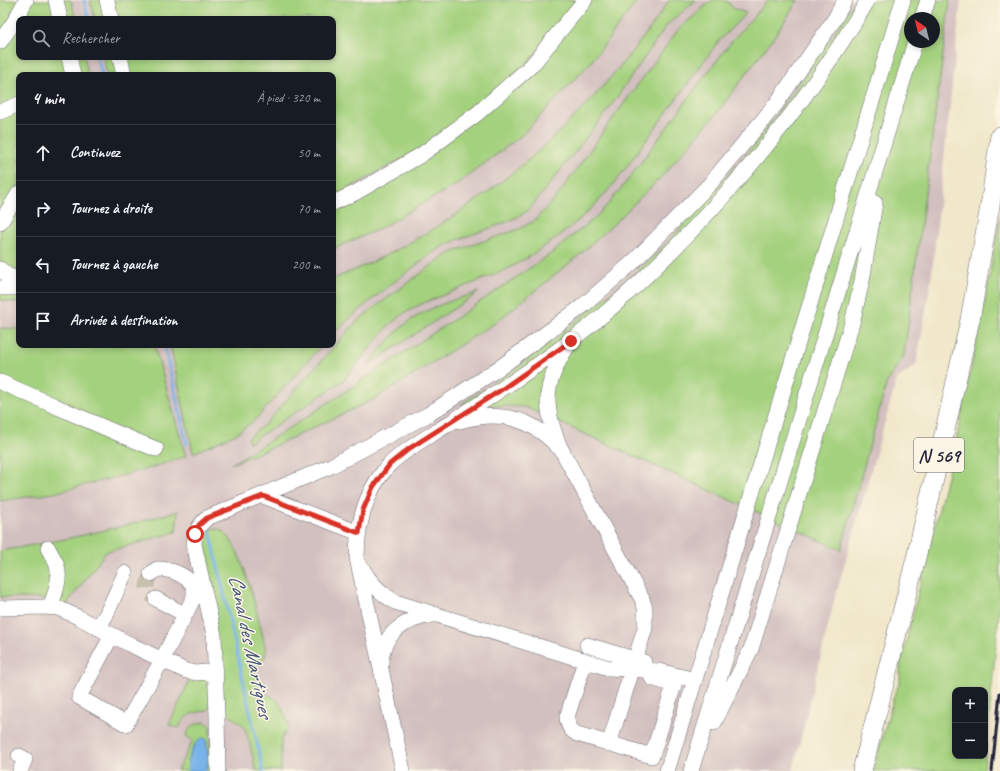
<!DOCTYPE html>
<html lang="fr">
<head>
<meta charset="utf-8">
<style>
	:root { --surface:#171b24; --page:#20242c; --text:#f1f3f6; --muted:#9ea1a6; --line:#363941 }
	body { margin:0; font-family:Caveat,sans-serif; background:var(--page); color:var(--text) }
	.controls { position:absolute; right:12px; bottom:12px; display:grid; overflow:hidden; border-radius:8px; box-shadow:0 2px 6px #0003 }
	.controls button { width:36px; height:36px; display:grid; place-items:center; padding:0; border:0; border-bottom:1px solid var(--line); background:var(--surface); color:var(--text); font:20px sans-serif }
	.compass { position:absolute; left:904px; top:12px; width:36px; height:36px; border-radius:50%; background:var(--surface); box-shadow:0 2px 6px #0003; rotate:325deg }
	.stop { position:absolute; width:12px; height:12px; margin:-9px; border:3px solid #d93025; border-radius:50%; background:#fff }
	.stop.end { background:#d93025; border-color:#fff; box-shadow:0 1px 4px #0008 }
	.list { margin:0; padding:0; list-style:none }
	h2 { display:flex; justify-content:space-between; align-items:center; height:52px; margin:0; padding:0 16px; font-size:17px }
	h2 small { font-size:13px; font-weight:400; color:var(--muted) }
	.list li { display:grid; grid-template-columns:26px 1fr auto; gap:12px; align-items:center; box-sizing:border-box; height:56px; padding:0 16px; border-top:1px solid var(--line) }
	.list b { display:block; font-size:15px; white-space:nowrap }
	.list em { font-size:13px; font-style:normal; color:var(--muted) }
	.icon { flex:none; width:22px; height:22px; fill:none; stroke:currentColor; stroke-width:2; stroke-linecap:round; stroke-linejoin:round }
	.map { position:relative; flex:none; width:1000px; height:771px; overflow:hidden }
	.search { position:absolute; background:var(--surface); box-shadow:0 2px 6px #0003; left:16px; top:16px; width:320px; height:44px; display:flex; align-items:center; gap:10px; box-sizing:border-box; padding:0 14px; border-radius:8px; color:var(--muted); font-size:15px }
	.panel { position:absolute; background:var(--surface); box-shadow:0 2px 6px #0003; left:16px; top:72px; width:320px; height:276px; border-radius:8px }
	.map>svg:first-child { display:block }
	.industrial { fill:#d2bfbf; fill-rule:evenodd }
	.green { fill:#a4d17e; stroke:#637a5c; fill-rule:evenodd }
	.water { fill:#77b2e9; stroke:#4c6a92 }
	.lines { fill:none; stroke-linecap:round; stroke-linejoin:round }
	.stream { stroke:#77b2e9; stroke-width:3 }
	.minor-tunnel { stroke:#c8c0ae; stroke-width:15; stroke-dasharray:15 8; stroke-linecap:butt }
	.minor-casing { stroke:#6a676d; stroke-width:16 }
	.major-casing { stroke:#6a676d; stroke-width:20 }
	.minor { stroke:#fff; stroke-width:15 }
	.major { stroke:#fff; stroke-width:19 }
	.rail { stroke:#22223b; stroke-width:3 }
	.route { stroke:#d93025; stroke-width:5 }
	.labels { text-anchor:middle; stroke-width:3; stroke-linejoin:round; paint-order:stroke }
	.shield { fill:#fcf5e5; stroke:#63616e; stroke-width:1 }
	.shield-label { font-size:19px; font-weight:bold; fill:#22223b }
	.water-label { font-size:21px; font-style:italic; fill:#405478; stroke:#fcf5e5 }
</style>
</head>
<body>
<div class="map">
<svg width="1000" height="771" viewBox="0 0 1000 771">
	<rect width="100%" height="100%" fill="#fcf5e5"/>
	<filter id="ink" filterUnits="userSpaceOnUse"><feTurbulence type="fractalNoise" baseFrequency=".025" numOctaves="2"/><feDisplacementMap in="SourceGraphic" scale="8" xChannelSelector="R" yChannelSelector="G"/><feConvolveMatrix kernelMatrix="1 2 1 2 8 2 1 2 1" color-interpolation-filters="sRGB"/></filter>
	<filter id="wash" filterUnits="userSpaceOnUse"><feTurbulence type="fractalNoise" baseFrequency=".012" numOctaves="4" result="noise"/><feDisplacementMap in="SourceGraphic" scale="16" xChannelSelector="R" yChannelSelector="G"/><feGaussianBlur stdDeviation="0.9" result="paint"/><feColorMatrix in="noise" values="0 0 0 0 0 0 0 0 0 0 0 0 0 0 0 0 0 1.4 0 .05"/><feComposite in="paint" operator="in"/></filter>
	<g filter="url(#wash)">
		<rect width="100%" height="100%" fill="#f1e8cb"/>
		<path class="industrial" d="M0 0H961L931 281 916 365 897 379 834 601 793 771H0ZM910 18H934V42H910ZM19 19H333V57H19ZM19 75H333V345H19Z"/>
		<path class="green" d="M0 0H71L76 19H19V57H84L88 75H19V303L0 300Z
			M90 0H103L107 19H95Z
			M110 0H580L539 52 440 138 333 197V75H128L123 57H333V19H115Z
			M588 0H638L592 61 521 136 457 184 379 229 333 249V206L461 129Z
			M669 0H696L667 25 606 113 529 210C501 229 469 232 440 248 429 254 420 263 410 270 382 291 358 310 333 334V279C441 237 543 159 616 71 635 48 654 25 669 0Z
			M712 0H726L734 9 746 13 718 42 617 180 598 202 580 219 558 237 529 257 506 270 419 305 403 314 389 325 343 381 249 443 248 438 265 424 354 324 371 310 440 259 455 251 519 229 534 221 558 195 608 125 678 30Z
			M768 0H798L774 37 716 114 664 174 617 221 576 258 495 323 375 399 268 449 231 464 290 428 462 314 549 255 596 217 610 202 630 177 704 77 732 41Z
			M856 0H950L904 356 887 382 841 550 525 407 462 404 525 362 610 294 658 253 755 144 814 63ZM910 18H934V42H910Z
			M103 57H116L120 75H107Z
			M1000 216V601L984 771H873L895 692 900 683V666L957 436 986 296ZM955 690H985V756H955Z
			M479 292 367 366C380 350 394 332 411 320 431 306 457 299 479 292Z
			M0 328 19 329V345H154L186 456 151 468 54 493 0 501Z
			M170 345H322L256 419 236 434 193 453Z
			M178 511 176 532 106 552 66 605 43 599 0 597V551L61 540 124 526Z
			M215 528C217 529 219 529 221 530 243 542 260 625 266 650L265 657 255 665 261 693C282 696 282 709 289 726L281 740V771H256L249 741 244 726 225 712 200 551 202 534 207 531Z
			M191 677 202 678C211 685 210 696 211 706L207 711C194 712 184 715 179 728L169 725Z
			M204 722 210 725 212 771H177L193 740 186 736C190 726 194 724 204 722Z"/>
		<path class="water" d="M202 738 206 739C207 745 211 767 205 771 201 771 192 771 188 771 185 764 194 740 202 738Z"/>
		<g class="lines">
			<path class="stream" d="M84 0 89 19
				M97 57 102 75
				M164 345 187 444
				M209 526 263 771"/>
		</g>
	</g>
	<g filter="url(#ink)">
		<g class="lines">
			<path class="minor-tunnel" d="M151 574C146 587 143 591 156 599"/>
			<g class="minor-casing">
				<path id="minor" d="M56 0 60 19
					M107 0 111 19
					M922 18 928 0
					M0 42 14 22 26 0
					M69 57 73 75
					M120 57 124 75
					M0 112 19 104
					M333 203 355 193 421 155 478 113 532 65 585 0
					M0 223 19 193
					M0 269 7 275 19 280
					M0 288H19
					M567 347C543 385 543 406 560 447L642 599 645 608V628L609 744
					M0 382C52 404 103 428 156 449
					M460 421C499 410 531 417 558 447
					M263 496 359 533
					M48 548C50 553 54 558 56 563 62 577 55 594 50 607
					M362 568C370 583 380 593 395 602L609 668 659 671 695 680
					M156 599 184 614
					M0 608 44 607 58 608 80 618 133 646 186 671 196 673 216 671
					M98 628 106 615 125 573
					M112 635 79 697 126 724 162 660 194 597V586C186 575 171 569 157 569L151 574
					M587 645 644 662
					M585 661 567 717C568 726 570 730 577 734L652 756 674 685 652 678
					M381 664C381 634 405 619 432 615
					M714 723 751 649 852 323 862 281 875 203
					M19 756 25 759 20 771
					M218 771 217 716 214 635 194 544C196 531 197 527 207 518L331 466 429 414 502 366 584 305 633 262 710 184 776 104 834 20 845 0
					M403 771 357 558C357 524 366 490 389 465 403 450 433 434 450 423 490 397 529 372 566 344 613 310 654 270 693 229 760 159 819 83 868 0
					M667 771 903 0
					M691 771 915 42"/>
			</g>
			<g class="major-casing">
				<path id="major" d="M862 771 917 554 970 320 990 206 1000 136"/>
			</g>
			<use href="#minor" class="minor"/>
			<use href="#major" class="major"/>
			<path class="rail" d="M992 771 1000 693"/>
		</g>
	</g>
	<g class="lines" filter="url(#ink)">
		<path class="route" d="M195 534 199 525 207 518 263 496 359 533 363 510 373 487 390 464 410 448 501 390 571 341"/>
	</g>
	<g class="labels">
		<rect class="shield" x="914" y="438" width="50" height="34" rx="3"/>
		<g class="shield-label">
			<text x="939" y="462">N 569</text>
		</g>
		<g class="water-label">
			<text transform="translate(251 646) rotate(78)" y="7">Canal des Martigues</text>
		</g>
	</g>
</svg>
<div class="controls">
<button>+</button>
<button>−</button>
</div>
<svg class="compass" viewBox="-18 -18 36 36"><path d="M0-13l5 13h-10z" fill="#e53935"/><path d="M0 13l5-13h-10z" fill="#9ea1a6"/></svg>
<div class="stop" style="left:195px;top:534px"></div>
<div class="stop end" style="left:571px;top:341px"></div>
<div class="search"><svg class="icon" aria-label="search" viewBox="0 0 24 24"><circle cx="10" cy="10" r="6"/><path d="M15 15l6 6"/></svg>Rechercher</div>
<section class="panel">
<h2>4 min<small>À pied · 320 m</small></h2>
<ul class="list">
<li><svg class="icon" aria-label="ahead" viewBox="0 0 24 24"><path d="M12 20V5M6 11l6-6 6 6"/></svg><div><b>Continuez</b></div><em>50 m</em></li>
<li><svg class="icon" aria-label="right" viewBox="0 0 24 24"><path d="M7 20v-9h11M14 6l5 5-5 5"/></svg><div><b>Tournez à droite</b></div><em>70 m</em></li>
<li><svg class="icon" aria-label="left" viewBox="0 0 24 24"><path d="M17 20v-9H6M10 6l-5 5 5 5"/></svg><div><b>Tournez à gauche</b></div><em>200 m</em></li>
<li><svg class="icon" aria-label="arrive" viewBox="0 0 24 24"><path d="M6 21V4h12l-3 4 3 4H6"/></svg><div><b>Arrivée à destination</b></div></li>
</ul>
</section>
</div>
</body>
</html>
